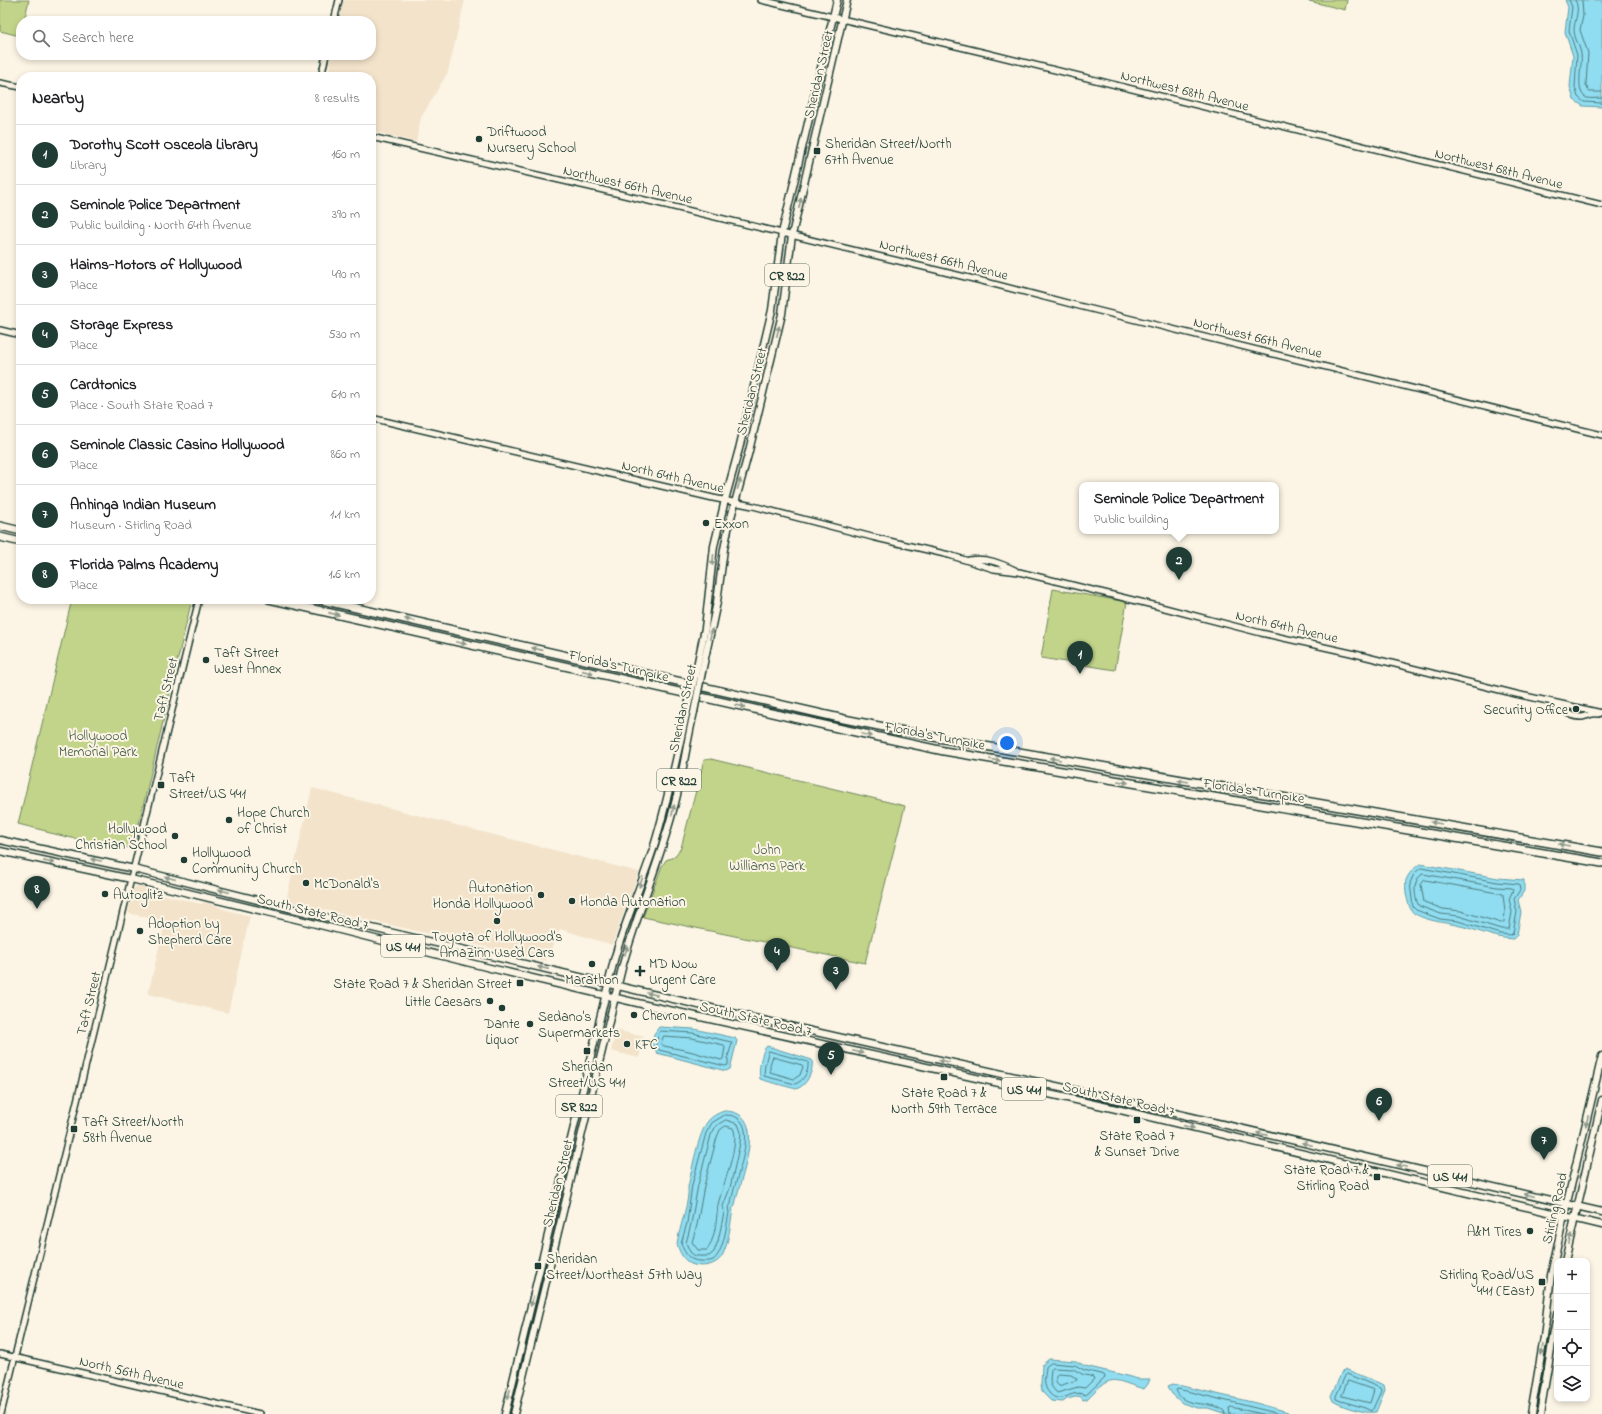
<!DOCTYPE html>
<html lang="en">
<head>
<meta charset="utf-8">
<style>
	:root { --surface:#fff; --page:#f2f2f2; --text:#202124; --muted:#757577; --line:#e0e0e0; --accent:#1f3d34 }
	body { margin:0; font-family:"Indie Flower",sans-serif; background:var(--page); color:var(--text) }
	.controls { position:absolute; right:12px; bottom:12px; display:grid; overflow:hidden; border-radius:8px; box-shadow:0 2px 6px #0003 }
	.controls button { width:36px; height:36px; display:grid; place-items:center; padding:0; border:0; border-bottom:1px solid var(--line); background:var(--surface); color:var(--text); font:20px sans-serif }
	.you { position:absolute; left:1007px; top:743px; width:14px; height:14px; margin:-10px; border:3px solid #fff; border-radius:50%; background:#1a73e8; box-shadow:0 0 0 6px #1a73e833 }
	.badge { display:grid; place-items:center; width:26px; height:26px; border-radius:50%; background:var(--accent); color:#fff; font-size:13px; font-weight:700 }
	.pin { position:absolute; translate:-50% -33px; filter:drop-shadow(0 1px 2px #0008) }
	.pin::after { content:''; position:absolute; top:21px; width:14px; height:12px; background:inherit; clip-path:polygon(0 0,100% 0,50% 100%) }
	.popup { position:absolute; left:1079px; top:482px; width:200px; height:52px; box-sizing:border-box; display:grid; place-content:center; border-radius:8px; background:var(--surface); filter:drop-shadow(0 1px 3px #0005); font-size:13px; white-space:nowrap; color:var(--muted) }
	.popup b { font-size:15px; color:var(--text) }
	.popup::after { content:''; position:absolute; left:50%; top:100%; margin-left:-8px; border:8px solid transparent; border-top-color:var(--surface) }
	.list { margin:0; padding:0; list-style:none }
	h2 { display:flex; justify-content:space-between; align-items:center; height:52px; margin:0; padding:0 16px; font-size:17px }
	h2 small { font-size:13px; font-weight:400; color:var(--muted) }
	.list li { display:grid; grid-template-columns:26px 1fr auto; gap:12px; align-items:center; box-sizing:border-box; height:60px; padding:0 16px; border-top:1px solid var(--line) }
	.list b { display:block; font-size:15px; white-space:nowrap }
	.list p { margin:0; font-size:13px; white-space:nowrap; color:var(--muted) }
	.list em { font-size:13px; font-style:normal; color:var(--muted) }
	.icon { flex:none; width:22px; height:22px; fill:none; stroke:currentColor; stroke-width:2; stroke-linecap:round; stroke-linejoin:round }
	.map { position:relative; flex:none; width:1602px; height:1414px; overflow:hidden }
	.search { position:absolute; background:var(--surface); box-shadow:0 2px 6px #0003; left:16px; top:16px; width:360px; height:44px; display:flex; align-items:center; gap:10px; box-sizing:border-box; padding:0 14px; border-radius:16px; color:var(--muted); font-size:15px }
	.panel { position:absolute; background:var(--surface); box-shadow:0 2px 6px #0003; left:16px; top:72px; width:360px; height:532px; border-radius:16px }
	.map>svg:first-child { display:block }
	.built { fill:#f3e3cb }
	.green { fill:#c2d489; stroke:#70885e }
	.water { fill:#90dcf0; stroke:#639ca5 }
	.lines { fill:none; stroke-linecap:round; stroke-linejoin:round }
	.shore { stroke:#4c7d7f; stroke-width:1 }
	.secondary-casing { stroke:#1f3d34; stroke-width:8 }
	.primary-casing { stroke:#1f3d34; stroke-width:9 }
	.highway-casing { stroke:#1f3d34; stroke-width:10 }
	.secondary { stroke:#fcf5e5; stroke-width:5 }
	.primary { stroke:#fcf5e5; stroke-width:6 }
	.highway { stroke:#fcf5e5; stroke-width:7 }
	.primary-bridge-casing { stroke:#1f3d34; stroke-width:9; stroke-linecap:butt }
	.primary-bridge { stroke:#fcf5e5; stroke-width:6 }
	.oneway { fill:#8e998c }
	.poi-dot { fill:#1f3d34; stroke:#fcf5e5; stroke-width:1.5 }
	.labels { text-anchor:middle; stroke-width:4; stroke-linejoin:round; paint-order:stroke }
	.shield { fill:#fcf5e5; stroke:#617469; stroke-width:1 }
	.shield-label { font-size:13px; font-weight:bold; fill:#1f3d34 }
	.street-label { font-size:14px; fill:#1f3d34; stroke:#fcf5e5 }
	.poi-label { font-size:14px; fill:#1f3d34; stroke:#fcf5e5; text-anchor:start }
	.park-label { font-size:14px; fill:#405b45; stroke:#fcf5e5 }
</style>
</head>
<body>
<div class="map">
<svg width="1602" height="1414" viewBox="0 0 1602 1414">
	<rect width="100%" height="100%" fill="#fcf5e5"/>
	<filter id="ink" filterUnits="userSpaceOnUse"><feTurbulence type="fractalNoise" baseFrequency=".025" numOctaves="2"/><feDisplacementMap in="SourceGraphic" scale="8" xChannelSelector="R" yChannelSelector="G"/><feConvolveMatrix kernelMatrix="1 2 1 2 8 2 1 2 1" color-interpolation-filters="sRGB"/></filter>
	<g filter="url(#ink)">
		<path class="built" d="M343 0H465L448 72 421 118 416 142 371 131V77H329L330 55H371V21H338Z
			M312 788 639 872 612 945 560 929 546 961 286 901Z
			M137 886 149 889 157 893 201 904 205 902 215 905 223 909 250 916 228 1013 148 994 165 922 128 913 134 888Z
			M616 1030 644 1037 639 1058 611 1051Z"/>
		<path class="green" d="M0 0H29L24 21H21L20 36 0 31Z
			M1305 0H1347L1345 10Z
			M1053 589 1127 602 1115 670 1041 658Z
			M72 599H192L133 849 107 843 106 846 46 832V831L18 824Z
			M711 759 905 806 865 963 643 917 662 866 666 860 674 857 681 848 704 760Z"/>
		<path class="water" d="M1565 0H1602V107L1583 106 1574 100 1570 87 1573 56 1565 32 1568 7Z
			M1420 864 1498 878 1524 880V891L1518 900 1521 912 1517 935 1513 939C1493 938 1476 929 1456 925 1442 922 1428 921 1415 914 1408 911 1404 887 1406 880 1409 873 1413 869 1420 864Z
			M659 1027 694 1029 735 1038 737 1041 730 1069 726 1071 657 1053 652 1045 654 1034Z
			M767 1046 812 1060C814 1070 807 1086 796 1089 792 1088 762 1080 760 1079 758 1071 761 1051 767 1046Z
			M724 1111C772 1111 738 1181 735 1206L732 1209 733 1210C730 1225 729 1243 722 1256 716 1266 701 1268 691 1264 683 1260 679 1251 677 1244 679 1228 690 1201 688 1187 692 1170 698 1134 708 1121 712 1116 718 1113 724 1111Z
			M1049 1359 1076 1361 1085 1366 1119 1374 1138 1379H1150L1148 1384 1144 1389C1112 1380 1113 1372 1087 1399L1083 1400 1080 1396 1067 1399 1063 1402 1051 1401 1042 1392 1041 1384 1042 1365Z
			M1345 1369 1384 1385 1385 1390 1376 1412C1367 1414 1342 1407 1333 1401L1331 1396 1342 1372Z
			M1173 1384 1256 1403 1288 1412 1289 1414H1226L1208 1408H1197L1182 1403 1172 1394 1168 1386Z"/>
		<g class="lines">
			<path class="shore" d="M1569 0 1572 7 1569 31 1577 55 1575 87 1578 97 1584 102 1602 103
				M1575 0C1581 10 1574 20 1574 30 1574 38 1580 46 1581 54 1583 64 1574 93 1587 98 1591 99 1597 98 1602 98
				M1582 0 1583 16 1580 30 1588 53 1586 85 1589 92H1602
				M1421 868 1497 882 1519 884 1520 890 1514 899 1517 912 1513 933 1511 935 1500 934 1458 921 1440 919 1416 910 1413 907 1410 883 1414 874Z
				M1423 874 1497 887 1512 888 1513 890 1509 899 1512 912 1509 929H1501L1459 916 1441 914 1419 906C1414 897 1412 879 1423 874Z
				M1425 880 1503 894 1505 912 1504 922 1501 923 1461 911 1443 909 1424 902 1421 885Z
				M660 1031 693 1033 731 1042 732 1044 728 1056V1065L725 1066 659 1050 656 1045Z
				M664 1036 692 1038 724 1045 725 1047 723 1059 721 1060 689 1051 664 1046 661 1044Z
				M769 1051 808 1062C809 1071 804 1081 795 1084L764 1076 765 1064Z
				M773 1057 802 1065 803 1067 800 1075 794 1079 770 1072V1065Z
				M725 1115C767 1114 732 1183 731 1204L728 1208 729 1212C727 1224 723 1254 713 1260 709 1262 704 1261 700 1261 689 1261 685 1253 681 1244L687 1223 692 1185 706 1133 712 1123Z
				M726 1120 738 1124 741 1132 740 1143 730 1188 723 1206 724 1213 718 1241 714 1252 709 1256H695L690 1252 686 1243 691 1224 698 1185 711 1135 716 1126Z
				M726 1126 733 1128C741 1142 721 1190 718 1205 717 1208 718 1211 717 1214 716 1225 714 1240 707 1250H698L692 1242 697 1225 704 1186 717 1137 720 1130Z
				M1051 1363 1075 1365 1084 1370 1104 1375 1105 1377 1086 1395C1075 1391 1072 1395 1062 1398 1057 1399 1053 1397 1050 1394 1042 1385 1045 1378 1046 1367Z
				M1053 1368 1073 1369 1082 1374 1093 1377 1094 1379 1085 1388 1078 1387 1057 1393C1048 1384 1050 1381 1051 1370Z
				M1058 1374 1071 1375 1076 1378 1077 1380 1059 1386 1056 1383V1376Z
				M1347 1374 1380 1388 1381 1391 1372 1411 1366 1408 1341 1401 1336 1399V1396L1345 1376Z
				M1348 1381 1374 1390 1370 1403 1342 1396Z
				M1225 1414 1224 1411C1211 1399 1183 1410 1176 1390L1178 1389 1280 1414
				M1230 1414 1229 1408 1231 1407 1262 1414"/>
			<g class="secondary-casing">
				<path id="secondary" d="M761 0 986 53 1602 205
					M334 21 339 0
					M321 77 326 55
					M0 83 21 87
					M371 137 599 189 982 281 1079 306 1602 435
					M0 330 21 335
					M371 418 713 498 753 506 872 537 949 555 994 569 1019 572 1157 606 1261 633 1351 653 1516 694 1602 713
					M969 560C986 557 1000 563 1015 570
					M1552 703C1561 709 1570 717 1582 717 1588 716 1592 713 1598 714
					M0 1354 260 1414
					M1 1414 199 599"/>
			</g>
			<g class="primary-casing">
				<path id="primary" d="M696 671 705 628 714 546 725 500 739 449 772 310 782 233 837 0
					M702 672 717 602 724 549 729 525 749 451 782 314 792 235 847 0
					M0 840 134 869 317 915 758 1019 1114 1099 1602 1212
					M0 851 131 879 308 922 490 968 646 1005 1112 1108 1602 1225
					M1565 1261 1602 1100
					M505 1414 614 960C625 921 642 884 654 846 668 801 677 755 687 710
					M514 1414 622 968C636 916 658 866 672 814 682 781 686 745 694 712
					M1531 1414 1544 1337 1551 1275 1564 1215 1602 1056
					M1540 1414 1557 1314"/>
			</g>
			<g class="highway-casing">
				<path id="highway" d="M0 526 21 531
					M0 537 21 542
					M269 599 842 729 944 751 1602 863
					M317 599 844 719 944 739 1602 852"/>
			</g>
			<use href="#secondary" class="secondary"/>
			<use href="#primary" class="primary"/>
			<use href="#highway" class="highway"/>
			<g class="primary-bridge-casing">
				<path id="primary-bridge" d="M687 710 696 671
					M694 712 702 672"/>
			</g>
			<use href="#primary-bridge" class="primary-bridge"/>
		</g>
		<defs><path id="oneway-solid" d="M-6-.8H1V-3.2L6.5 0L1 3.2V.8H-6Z"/></defs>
		<g class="oneway">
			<use href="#oneway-solid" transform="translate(800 203) rotate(-77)"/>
			<use href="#oneway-solid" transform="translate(778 331) rotate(-76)"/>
			<use href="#oneway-solid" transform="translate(739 484) rotate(-74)"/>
			<use href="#oneway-solid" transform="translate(713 560) rotate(96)"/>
			<use href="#oneway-solid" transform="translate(334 614) rotate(13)"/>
			<use href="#oneway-solid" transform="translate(410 620) rotate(-167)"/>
			<use href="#oneway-solid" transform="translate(711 634) rotate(-77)"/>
			<use href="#oneway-solid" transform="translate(461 643) rotate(13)"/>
			<use href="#oneway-solid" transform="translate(537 649) rotate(-167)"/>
			<use href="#oneway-solid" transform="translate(588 672) rotate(13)"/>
			<use href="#oneway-solid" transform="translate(740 706) rotate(13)"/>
			<use href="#oneway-solid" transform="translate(867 735) rotate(12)"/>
			<use href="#oneway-solid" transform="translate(1055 759) rotate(-170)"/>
			<use href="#oneway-solid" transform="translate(995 760) rotate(10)"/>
			<use href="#oneway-solid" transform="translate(1183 781) rotate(-170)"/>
			<use href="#oneway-solid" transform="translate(1123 782) rotate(9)"/>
			<use href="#oneway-solid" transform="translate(673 810) rotate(-77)"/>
			<use href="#oneway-solid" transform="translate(1436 823) rotate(-170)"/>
			<use href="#oneway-solid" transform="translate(1564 845) rotate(-170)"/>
			<use href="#oneway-solid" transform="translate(96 860) rotate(-168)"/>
			<use href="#oneway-solid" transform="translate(49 862) rotate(11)"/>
			<use href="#oneway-solid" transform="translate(170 878) rotate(-166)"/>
			<use href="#oneway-solid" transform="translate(641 882) rotate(109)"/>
			<use href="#oneway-solid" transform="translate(224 891) rotate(-166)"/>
			<use href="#oneway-solid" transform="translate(626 951) rotate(-73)"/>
			<use href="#oneway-solid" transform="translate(543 968) rotate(-167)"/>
			<use href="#oneway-solid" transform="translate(652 994) rotate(-167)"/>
			<use href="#oneway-solid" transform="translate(858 1052) rotate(12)"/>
			<use href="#oneway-solid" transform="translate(944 1061) rotate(-168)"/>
			<use href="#oneway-solid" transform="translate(1587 1121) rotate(103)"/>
			<use href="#oneway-solid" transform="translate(1189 1127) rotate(13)"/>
			<use href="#oneway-solid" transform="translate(1262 1134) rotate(-167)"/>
			<use href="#oneway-solid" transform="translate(1307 1144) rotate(-166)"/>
			<use href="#oneway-solid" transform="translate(1402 1166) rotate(-168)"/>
			<use href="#oneway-solid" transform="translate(1529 1195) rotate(-166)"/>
			<use href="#oneway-solid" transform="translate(1570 1239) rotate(-78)"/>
			<use href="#oneway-solid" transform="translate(532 1301) rotate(104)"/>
			<use href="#oneway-solid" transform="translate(1542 1350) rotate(100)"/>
			<use href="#oneway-solid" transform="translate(509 1394) rotate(103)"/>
		</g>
	</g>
	<g class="poi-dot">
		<circle cx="479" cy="139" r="4"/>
		<rect x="813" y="147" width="8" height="8" rx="2"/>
		<circle cx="706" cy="523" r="4"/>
		<circle cx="206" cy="660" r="4"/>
		<circle cx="1576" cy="709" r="4"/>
		<rect x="157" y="781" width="8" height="8" rx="2"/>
		<circle cx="229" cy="820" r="4"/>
		<circle cx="175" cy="836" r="4"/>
		<circle cx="184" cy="860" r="4"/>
		<circle cx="306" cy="883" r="4"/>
		<circle cx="105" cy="894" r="4"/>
		<circle cx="541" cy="895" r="4"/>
		<circle cx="572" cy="901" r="4"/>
		<circle cx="497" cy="921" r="4"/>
		<circle cx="140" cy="931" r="4"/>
		<circle cx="592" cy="964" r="4"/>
		<path d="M638 965h4v4h4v4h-4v4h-4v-4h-4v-4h4z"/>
		<rect x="516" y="979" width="8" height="8" rx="2"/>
		<circle cx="490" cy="1001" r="4"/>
		<circle cx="502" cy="1008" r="4"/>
		<circle cx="634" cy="1015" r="4"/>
		<circle cx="530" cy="1024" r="4"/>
		<circle cx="627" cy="1044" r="4"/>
		<rect x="583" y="1047" width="8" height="8" rx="2"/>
		<rect x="940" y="1073" width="8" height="8" rx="2"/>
		<rect x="1133" y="1116" width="8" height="8" rx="2"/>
		<rect x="70" y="1125" width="8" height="8" rx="2"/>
		<rect x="1373" y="1173" width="8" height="8" rx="2"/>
		<circle cx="1530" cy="1231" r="4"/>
		<rect x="534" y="1262" width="8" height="8" rx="2"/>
		<rect x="1538" y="1278" width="8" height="8" rx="2"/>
	</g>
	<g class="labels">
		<g class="shield">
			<rect x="765" y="264" width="44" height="22" rx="3"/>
			<rect x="657" y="769" width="44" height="22" rx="3"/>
			<rect x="381" y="935" width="44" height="22" rx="3"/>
			<rect x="1002" y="1078" width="44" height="22" rx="3"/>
			<rect x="556" y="1095" width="46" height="22" rx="3"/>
			<rect x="1428" y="1165" width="44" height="22" rx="3"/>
		</g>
		<g class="shield-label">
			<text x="787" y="280">CR 822</text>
			<text x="679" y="785">CR 822</text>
			<text x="403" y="951">US 441</text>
			<text x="1024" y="1094">US 441</text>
			<text x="579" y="1111">SR 822</text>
			<text x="1450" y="1181">US 441</text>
		</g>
		<g class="street-label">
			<text transform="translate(818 74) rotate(-77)" y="5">Sheridan Street</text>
			<text transform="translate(1185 90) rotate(14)" y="5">Northwest 68th Avenue</text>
			<text transform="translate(1499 168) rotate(14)" y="5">Northwest 68th Avenue</text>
			<text transform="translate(628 184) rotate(13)" y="5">Northwest 66th Avenue</text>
			<text transform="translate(944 259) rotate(14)" y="5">Northwest 66th Avenue</text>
			<text transform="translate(1258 337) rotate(14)" y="5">Northwest 66th Avenue</text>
			<text transform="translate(751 391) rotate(-76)" y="5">Sheridan Street</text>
			<text transform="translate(673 476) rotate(13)" y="5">North 64th Avenue</text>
			<text transform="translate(1287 626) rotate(13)" y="5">North 64th Avenue</text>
			<text transform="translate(619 665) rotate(13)" y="5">Florida's Turnpike</text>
			<text transform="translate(165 689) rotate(-76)" y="5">Taft Street</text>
			<text transform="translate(682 708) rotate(-78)" y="5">Sheridan Street</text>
			<text transform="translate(935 735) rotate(11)" y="5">Florida's Turnpike</text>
			<text transform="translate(1254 790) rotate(9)" y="5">Florida's Turnpike</text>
			<text transform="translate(313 911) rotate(14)" y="5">South State Road 7</text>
			<text transform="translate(88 1003) rotate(-76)" y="5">Taft Street</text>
			<text transform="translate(756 1018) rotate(13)" y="5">South State Road 7</text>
			<text transform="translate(1119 1098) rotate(13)" y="5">South State Road 7</text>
			<text transform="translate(557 1183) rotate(-76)" y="5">Sheridan Street</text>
			<text transform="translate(1554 1208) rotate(-77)" y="5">Stirling Road</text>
			<text transform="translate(132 1372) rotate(13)" y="5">North 56th Avenue</text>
		</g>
		<g class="poi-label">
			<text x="487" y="136">Driftwood<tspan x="487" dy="16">Nursery School</tspan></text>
			<text x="825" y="148">Sheridan Street/North<tspan x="825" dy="16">67th Avenue</tspan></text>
			<text x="714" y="528">Exxon</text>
			<text x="214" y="657">Taft Street<tspan x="214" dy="16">West Annex</tspan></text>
			<text x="1568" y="714" text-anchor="end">Security Office</text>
			<text x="169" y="782">Taft<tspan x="169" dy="16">Street/US 441</tspan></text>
			<text x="237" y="817">Hope Church<tspan x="237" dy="16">of Christ</tspan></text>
			<text x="167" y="833" text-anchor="end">Hollywood<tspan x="167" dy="16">Christian School</tspan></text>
			<text x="192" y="857">Hollywood<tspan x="192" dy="16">Community Church</tspan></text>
			<text x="314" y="888">McDonald's</text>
			<text x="533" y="892" text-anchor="end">Autonation<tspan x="533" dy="16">Honda Hollywood</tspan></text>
			<text x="113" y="899">Autoglitz</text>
			<text x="580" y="906">Honda Autonation</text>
			<text x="148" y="928">Adoption by<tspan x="148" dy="16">Shepherd Care</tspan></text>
			<text x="497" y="941" text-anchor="middle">Toyota of Hollywood's<tspan x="497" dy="16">AmaZinn Used Cars</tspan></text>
			<text x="649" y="968">MD Now<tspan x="649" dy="16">Urgent Care</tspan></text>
			<text x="592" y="984" text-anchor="middle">Marathon</text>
			<text x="512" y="988" text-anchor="end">State Road 7 &amp; Sheridan Street</text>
			<text x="482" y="1006" text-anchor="end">Little Caesars</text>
			<text x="642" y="1020">Chevron</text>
			<text x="538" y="1021">Sedano's<tspan x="538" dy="16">Supermarkets</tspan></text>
			<text x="502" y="1028" text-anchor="middle">Dante<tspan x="502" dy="16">Liquor</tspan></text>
			<text x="635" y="1049">KFC</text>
			<text x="587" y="1071" text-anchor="middle">Sheridan<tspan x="587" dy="16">Street/US 441</tspan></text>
			<text x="944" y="1097" text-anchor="middle">State Road 7 &amp;<tspan x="944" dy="16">North 59th Terrace</tspan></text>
			<text x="82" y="1126">Taft Street/North<tspan x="82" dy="16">58th Avenue</tspan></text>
			<text x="1137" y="1140" text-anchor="middle">State Road 7<tspan x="1137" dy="16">&amp; Sunset Drive</tspan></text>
			<text x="1369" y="1174" text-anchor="end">State Road 7 &amp;<tspan x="1369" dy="16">Stirling Road</tspan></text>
			<text x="1522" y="1236" text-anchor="end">A&amp;M Tires</text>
			<text x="546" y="1263">Sheridan<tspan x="546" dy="16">Street/Northeast 57th Way</tspan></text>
			<text x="1534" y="1279" text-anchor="end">Stirling Road/US<tspan x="1534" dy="16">441 (East)</tspan></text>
		</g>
		<g class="park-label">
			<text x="98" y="740">Hollywood<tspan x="98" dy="16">Memorial Park</tspan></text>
			<text x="767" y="854">John<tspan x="767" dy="16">Williams Park</tspan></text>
		</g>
	</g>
</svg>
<div class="controls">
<button>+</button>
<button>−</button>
<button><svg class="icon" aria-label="locate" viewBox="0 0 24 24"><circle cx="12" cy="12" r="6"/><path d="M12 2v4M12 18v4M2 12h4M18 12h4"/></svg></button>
<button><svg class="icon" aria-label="layers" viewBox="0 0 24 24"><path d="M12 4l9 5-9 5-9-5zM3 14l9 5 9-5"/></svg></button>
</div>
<div class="you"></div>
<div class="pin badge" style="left:1080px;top:674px">1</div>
<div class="pin badge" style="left:1179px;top:580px">2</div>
<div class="popup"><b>Seminole Police Department</b>Public building</div>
<div class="pin badge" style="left:836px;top:990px">3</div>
<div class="pin badge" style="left:777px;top:971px">4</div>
<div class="pin badge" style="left:831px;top:1075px">5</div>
<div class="pin badge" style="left:1379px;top:1121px">6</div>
<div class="pin badge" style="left:1544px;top:1160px">7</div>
<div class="pin badge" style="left:37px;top:909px">8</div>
<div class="search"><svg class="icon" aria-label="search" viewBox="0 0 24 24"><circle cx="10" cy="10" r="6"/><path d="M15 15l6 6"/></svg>Search here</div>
<section class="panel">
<h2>Nearby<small>8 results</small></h2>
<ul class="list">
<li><span class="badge">1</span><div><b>Dorothy Scott Osceola Library</b><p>Library</p></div><em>160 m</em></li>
<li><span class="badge">2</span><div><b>Seminole Police Department</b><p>Public building · North 64th Avenue</p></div><em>390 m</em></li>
<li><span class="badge">3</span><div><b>Haims-Motors of Hollywood</b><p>Place</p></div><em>490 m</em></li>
<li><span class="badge">4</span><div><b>Storage Express</b><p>Place</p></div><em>530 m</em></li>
<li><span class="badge">5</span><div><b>Cardtonics</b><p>Place · South State Road 7</p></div><em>610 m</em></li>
<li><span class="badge">6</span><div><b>Seminole Classic Casino Hollywood</b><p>Place</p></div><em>860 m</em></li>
<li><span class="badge">7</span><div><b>Anhinga Indian Museum</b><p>Museum · Stirling Road</p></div><em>1.1 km</em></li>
<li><span class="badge">8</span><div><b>Florida Palms Academy</b><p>Place</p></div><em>1.6 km</em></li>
</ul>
</section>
</div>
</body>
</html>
